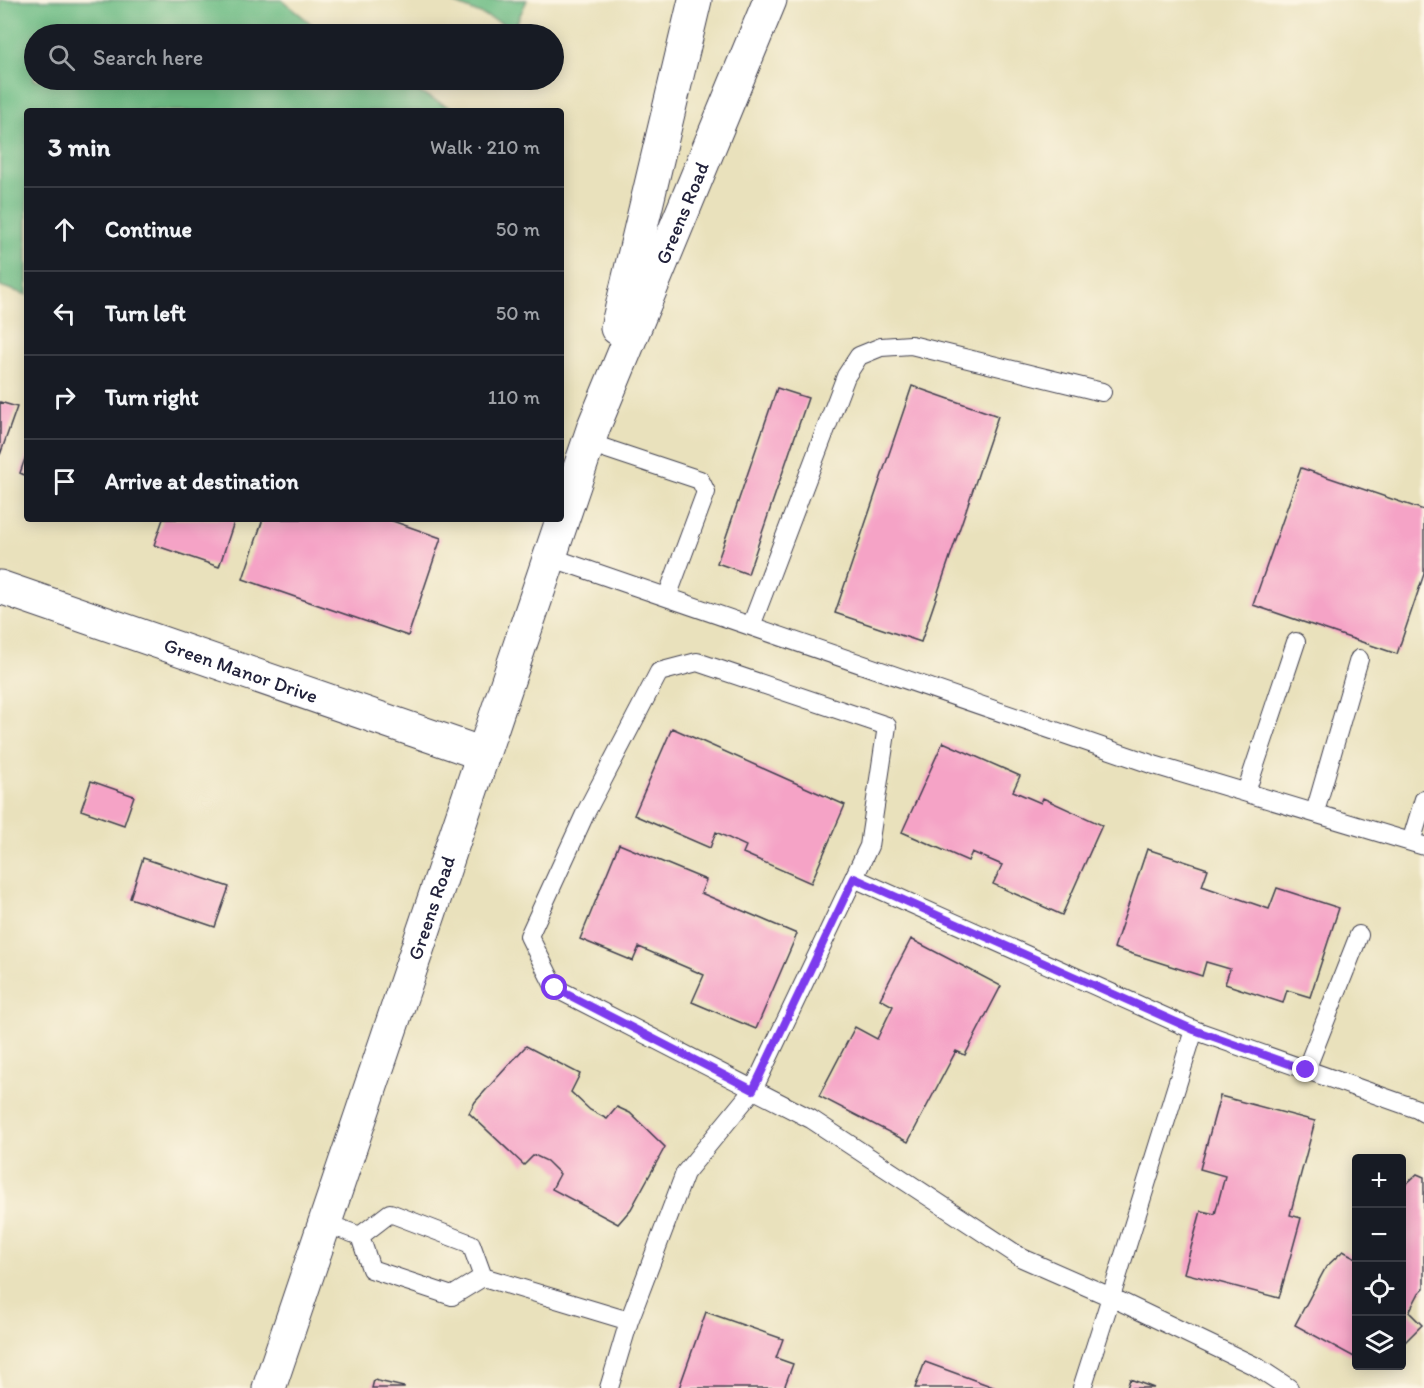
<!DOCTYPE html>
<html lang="en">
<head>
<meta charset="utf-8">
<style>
	:root { --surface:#171b24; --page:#20242c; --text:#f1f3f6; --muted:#9ea1a6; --line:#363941 }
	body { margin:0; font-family:Itim,sans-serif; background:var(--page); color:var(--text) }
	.controls { position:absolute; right:18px; bottom:18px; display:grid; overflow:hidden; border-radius:6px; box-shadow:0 3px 15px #0003 }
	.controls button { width:54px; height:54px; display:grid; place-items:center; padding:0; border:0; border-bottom:2px solid var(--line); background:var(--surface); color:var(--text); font:30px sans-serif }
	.stop { position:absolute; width:18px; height:18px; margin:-14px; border:4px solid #7c3aed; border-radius:50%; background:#fff }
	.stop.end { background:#7c3aed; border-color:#fff; box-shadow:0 2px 6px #0008 }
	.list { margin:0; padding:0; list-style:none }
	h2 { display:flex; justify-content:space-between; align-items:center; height:78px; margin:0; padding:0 24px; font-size:26px }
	h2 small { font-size:20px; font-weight:400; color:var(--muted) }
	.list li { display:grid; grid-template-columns:39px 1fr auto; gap:18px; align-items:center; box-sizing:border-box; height:84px; padding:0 24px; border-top:2px solid var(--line) }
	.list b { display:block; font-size:22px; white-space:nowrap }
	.list em { font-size:20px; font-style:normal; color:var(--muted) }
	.icon { flex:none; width:33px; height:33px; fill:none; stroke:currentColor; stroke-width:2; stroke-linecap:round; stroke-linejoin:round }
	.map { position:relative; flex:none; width:1424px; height:1388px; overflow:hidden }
	.search { position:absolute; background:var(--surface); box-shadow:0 3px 15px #0003; left:24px; top:24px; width:540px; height:66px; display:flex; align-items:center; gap:15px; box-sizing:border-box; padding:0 21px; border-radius:33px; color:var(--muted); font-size:22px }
	.panel { position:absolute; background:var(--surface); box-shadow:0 3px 15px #0003; left:24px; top:108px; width:540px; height:414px; border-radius:6px }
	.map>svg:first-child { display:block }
	.forest { fill:#6fbd86; stroke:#487060; stroke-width:1.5 }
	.building { fill:#f5a3c6 }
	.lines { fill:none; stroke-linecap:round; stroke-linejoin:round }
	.lane-casing { stroke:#403f4e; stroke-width:20 }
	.street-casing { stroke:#403f4e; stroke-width:35 }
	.secondary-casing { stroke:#403f4e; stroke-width:35 }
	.lane { stroke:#fff; stroke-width:18 }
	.street { stroke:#fff; stroke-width:33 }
	.secondary { stroke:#fff; stroke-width:33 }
	.route { stroke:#7c3aed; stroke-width:8 }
	.labels { text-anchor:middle; stroke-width:4.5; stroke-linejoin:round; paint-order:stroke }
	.street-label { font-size:20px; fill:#22223b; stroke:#fcf5e5 }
</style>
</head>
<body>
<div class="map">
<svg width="1424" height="1388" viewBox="0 0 1424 1388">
	<rect width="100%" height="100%" fill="#fcf5e5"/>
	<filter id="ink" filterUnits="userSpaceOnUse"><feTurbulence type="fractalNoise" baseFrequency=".0167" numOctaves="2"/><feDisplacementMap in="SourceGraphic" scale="12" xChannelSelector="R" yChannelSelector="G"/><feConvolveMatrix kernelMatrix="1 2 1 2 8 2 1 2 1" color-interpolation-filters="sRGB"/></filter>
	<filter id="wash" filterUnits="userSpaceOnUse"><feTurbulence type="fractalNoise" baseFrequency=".008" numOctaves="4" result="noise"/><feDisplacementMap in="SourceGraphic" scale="24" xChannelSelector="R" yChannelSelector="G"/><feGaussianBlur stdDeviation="1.35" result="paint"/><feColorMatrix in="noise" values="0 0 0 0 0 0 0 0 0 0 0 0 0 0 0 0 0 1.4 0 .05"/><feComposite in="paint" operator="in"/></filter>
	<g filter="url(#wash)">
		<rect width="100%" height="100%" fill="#e9e1bc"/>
		<path class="forest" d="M0 0H282L324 34H34V80H394L457 111H27V295L0 286Z
			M447 0H527L514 28Z"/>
		<g id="blocks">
			<path class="building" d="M912 386 998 416 921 642 835 613Z
				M777 388 808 398 748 574 717 563Z
				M0 402 17 407 0 455Z
				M27 453V476L20 473Z
				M1301 468 1424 510V574L1397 654 1253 605Z
				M163 519H235L219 567 154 545Z
				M263 519H387L441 538 408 636 243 579Z
				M672 728 845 805 811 883 743 853 746 846 716 832 710 848 634 815Z
				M943 742 1020 776 1013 791 1041 803 1043 798 1102 825 1062 915 993 884 1002 865 972 852 968 861 902 832Z
				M91 781 134 796 124 825 81 810Z
				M619 844 706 880 701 893 797 934 756 1029 692 1002 704 975 639 947 633 961 580 939Z
				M1147 849 1208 869 1202 886 1269 909 1277 888 1339 908 1310 997 1287 990 1283 1003 1225 984 1230 969 1206 962 1202 976 1114 948Z
				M143 858 229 887 215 927 130 898Z
				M911 939 1001 986 965 1055 956 1051 908 1142 819 1096 855 1027 877 1039 893 1006 880 999Z
				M526 1046 580 1074 571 1092 590 1110 607 1119 617 1107 630 1113 665 1147 631 1209 618 1224 552 1189 560 1174 547 1161 534 1155 524 1165 469 1113 475 1102Z
				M1220 1096 1315 1121 1290 1215 1301 1218 1279 1298 1184 1273 1201 1211 1215 1214 1225 1176 1200 1169Z
				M1417 1174 1424 1177V1288L1419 1293 1409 1312 1422 1325 1402 1345V1188Z
				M1343 1251 1356 1258V1358L1295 1325 1326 1267Z
				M706 1312 783 1339 776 1358 793 1364 784 1388H679Z
				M925 1362 996 1388H915Z
				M1130 1379 1154 1388H1127Z
				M374 1380 404 1387V1388H372Z"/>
		</g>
	</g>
	<g filter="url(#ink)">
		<use href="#blocks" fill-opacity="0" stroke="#403f4e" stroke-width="1.5"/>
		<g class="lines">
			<g class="lane-casing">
				<path id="lane" d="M589 443 700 480 706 492 667 597
					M550 557 1154 765 1424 846
					M751 626 846 376 859 356 881 347 911 345 1102 392
					M1246 792 1296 642
					M1315 812 1359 659
					M1411 842 1424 799
					M854 878 1194 1030 1111 1297 1257 1367 1289 1388
					M1194 1030 1417 1109 1424 1113
					M1306 1070 1359 935
					M325 1223 360 1236
					M360 1236 371 1269 452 1296 483 1277 629 1321 609 1388
					M360 1236 390 1213 471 1244 483 1277
					M629 1321 685 1173 753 1090 869 846 887 726 697 662 659 672 585 814 529 936 555 988 811 1119 1022 1258 1111 1297 1082 1388"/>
			</g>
			<g class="street-casing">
				<g id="street">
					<path id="s1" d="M0 587 483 754"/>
				</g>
			</g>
			<g class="secondary-casing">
				<g id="secondary">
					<path d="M617 328 695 0"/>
					<path id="s2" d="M269 1388 594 426 770 0"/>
				</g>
			</g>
			<use href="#lane" class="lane"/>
			<use href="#street" class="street"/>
			<use href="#secondary" class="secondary"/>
		</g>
	</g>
	<g class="lines" filter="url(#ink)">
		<path class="route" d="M555 988 753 1090 854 878 1194 1030 1306 1070"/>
	</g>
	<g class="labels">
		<g class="street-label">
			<text dy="7" stroke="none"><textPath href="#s2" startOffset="1246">Greens Road</textPath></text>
			<text dy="7" stroke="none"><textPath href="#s1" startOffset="255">Green Manor Drive</textPath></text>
			<text dy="7" stroke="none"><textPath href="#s2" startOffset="507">Greens Road</textPath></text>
		</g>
	</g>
</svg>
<div class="controls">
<button>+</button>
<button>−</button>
<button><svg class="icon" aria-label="locate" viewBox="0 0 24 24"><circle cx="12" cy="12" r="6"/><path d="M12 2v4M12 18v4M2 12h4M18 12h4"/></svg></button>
<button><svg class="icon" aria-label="layers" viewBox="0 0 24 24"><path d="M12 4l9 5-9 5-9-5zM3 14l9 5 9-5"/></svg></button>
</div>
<div class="stop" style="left:555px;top:988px"></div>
<div class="stop end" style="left:1306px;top:1070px"></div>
<div class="search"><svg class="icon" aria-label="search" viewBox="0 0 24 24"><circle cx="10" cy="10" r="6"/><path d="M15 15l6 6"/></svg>Search here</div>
<section class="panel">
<h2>3 min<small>Walk · 210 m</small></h2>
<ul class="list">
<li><svg class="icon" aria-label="ahead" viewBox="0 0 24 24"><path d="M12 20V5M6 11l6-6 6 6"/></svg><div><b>Continue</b></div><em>50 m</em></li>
<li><svg class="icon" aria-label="left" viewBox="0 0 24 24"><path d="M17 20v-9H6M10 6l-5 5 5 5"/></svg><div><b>Turn left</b></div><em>50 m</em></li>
<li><svg class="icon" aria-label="right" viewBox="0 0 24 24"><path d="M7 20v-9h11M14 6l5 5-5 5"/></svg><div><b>Turn right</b></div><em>110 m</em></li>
<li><svg class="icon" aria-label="arrive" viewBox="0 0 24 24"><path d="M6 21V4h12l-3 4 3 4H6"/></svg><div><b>Arrive at destination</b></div></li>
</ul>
</section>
</div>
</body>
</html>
